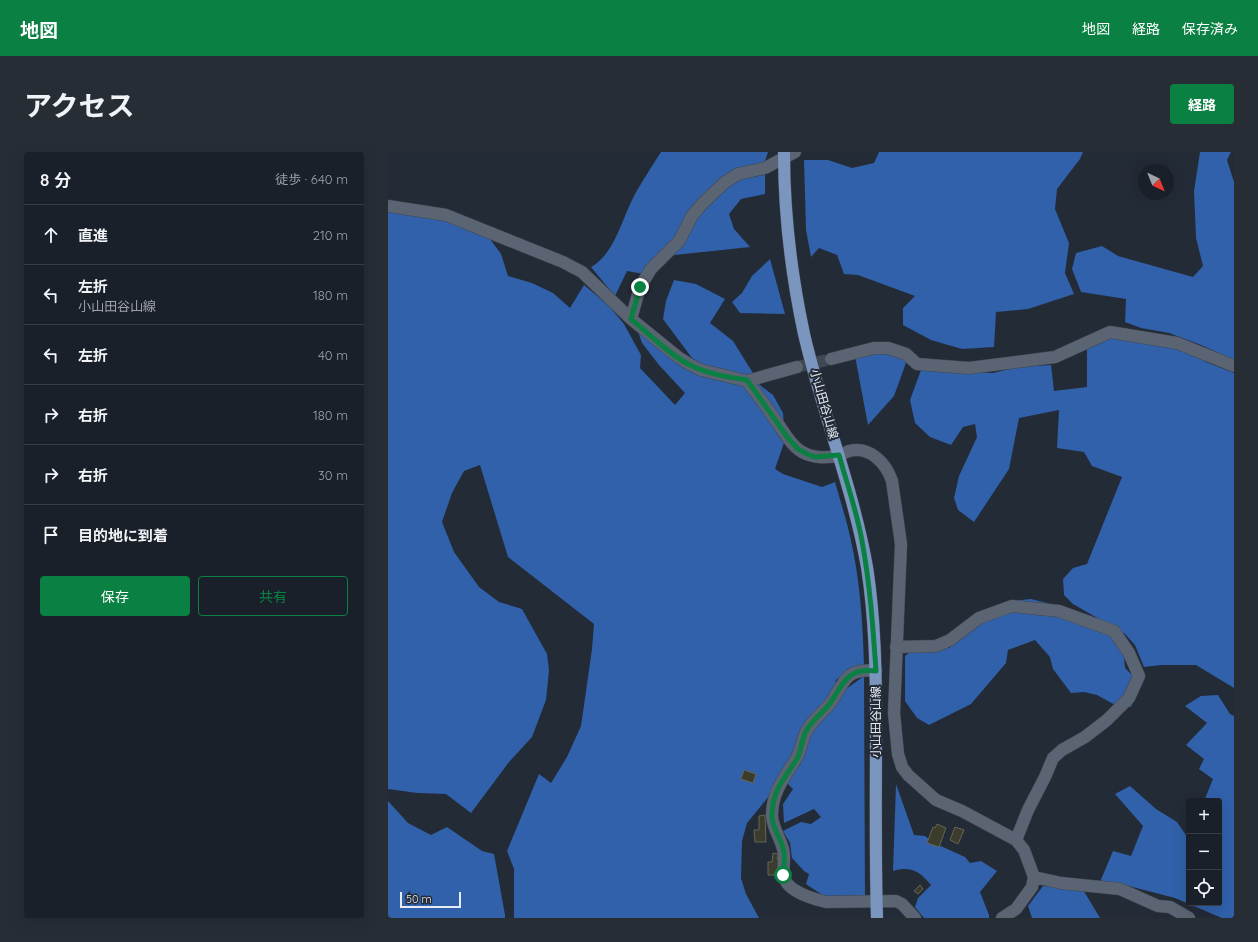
<!DOCTYPE html>
<html lang="ja">
<head>
<meta charset="utf-8">
<style>
	:root { --surface:#1a2029; --page:#272d35; --text:#f1f3f6; --muted:#9fa3a8; --line:#383e46; --accent:#0b8043 }
	body { margin:0; font-family:Quicksand,"Noto Sans JP",sans-serif; background:var(--page); color:var(--text) }
	.controls { position:absolute; right:12px; bottom:12px; display:grid; overflow:hidden; border-radius:4px; box-shadow:0 4px 16px #0002 }
	.controls button { width:36px; height:36px; display:grid; place-items:center; padding:0; border:0; border-bottom:1px solid var(--line); background:var(--surface); color:var(--text); font:20px sans-serif }
	.compass { position:absolute; left:750px; top:12px; width:36px; height:36px; border-radius:50%; background:var(--surface); box-shadow:0 4px 16px #0002; rotate:137deg }
	.scale { position:absolute; left:12px; bottom:10px; width:61px; box-sizing:border-box; padding-left:4px; border:2px solid #e7ecf4; border-top:0; font-size:11px; line-height:14px; white-space:nowrap; color:#e7ecf4; -webkit-text-stroke:3px #232b37; paint-order:stroke }
	.stop { position:absolute; width:12px; height:12px; margin:-9px; border:3px solid #0b8043; border-radius:50%; background:#fff }
	.stop.end { background:#0b8043; border-color:#fff; box-shadow:0 1px 4px #0008 }
	.list { margin:0; padding:0; list-style:none }
	h2 { display:flex; justify-content:space-between; align-items:center; height:52px; margin:0; padding:0 16px; font-size:17px }
	h2 small { font-size:13px; font-weight:400; color:var(--muted) }
	.list li { display:grid; grid-template-columns:26px 1fr auto; gap:12px; align-items:center; box-sizing:border-box; height:60px; padding:0 16px; border-top:1px solid var(--line) }
	.list b { display:block; font-size:15px; white-space:nowrap }
	.list p { margin:0; font-size:13px; white-space:nowrap; color:var(--muted) }
	.list em { font-size:13px; font-style:normal; color:var(--muted) }
	.actions { display:flex; gap:8px; padding:12px 16px }
	.actions a { flex:1; padding:9px 0; border:1px solid var(--accent); border-radius:4px; text-align:center; font-size:14px; color:var(--accent) }
	.actions .main { background:var(--accent); color:#fff }
	.icon { flex:none; width:22px; height:22px; fill:none; stroke:currentColor; stroke-width:2; stroke-linecap:round; stroke-linejoin:round }
	.map { position:relative; flex:none; width:846px; height:766px; overflow:hidden; border-radius:4px }
	header { display:flex; align-items:center; gap:24px; box-sizing:border-box; height:56px; padding:0 20px; background:var(--accent); color:#fff }
	header strong { font-size:19px }
	nav { display:flex; gap:22px; margin-inline-start:auto; font-size:14px }
	.intro { display:flex; align-items:center; justify-content:space-between; box-sizing:border-box; height:96px; padding:0 24px }
	h1 { margin:0; font-size:28px }
	.button { padding:10px 18px; border-radius:4px; background:var(--accent); color:#fff; font-size:14px; font-weight:700 }
	main { display:flex; gap:24px; padding:0 24px }
	aside { flex:1; background:var(--surface); border-radius:4px; box-shadow:0 4px 16px #0002 }
	.map>svg:first-child { display:block }
	.forest { fill:#3061aa }
	.building { fill:#3c3c2d; stroke:#646554 }
	.lines { fill:none; stroke-linecap:round; stroke-linejoin:round }
	.minor-tunnel { stroke:#404853; stroke-width:12; stroke-dasharray:12 6; stroke-linecap:butt }
	.minor-casing { stroke:#414751; stroke-width:13 }
	.major-casing { stroke:#414751; stroke-width:13 }
	.minor { stroke:#5a6472; stroke-width:12 }
	.major { stroke:#7a96bf; stroke-width:12 }
	.route { stroke:#0b8043; stroke-width:5 }
	.labels { text-anchor:middle; stroke-width:4; stroke-linejoin:round; paint-order:stroke }
	.street-label { font-size:12px; fill:#e7ecf4; stroke:#232b37 }
</style>
</head>
<body>
<header>
<strong>地図</strong>
<nav><a>地図</a><a>経路</a><a>保存済み</a></nav>
</header>
<div class="intro"><h1>アクセス</h1><a class="button">経路</a></div>
<main>
<aside>
<h2>8 分<small>徒歩 · 640 m</small></h2>
<ul class="list">
<li><svg class="icon" aria-label="ahead" viewBox="0 0 24 24"><path d="M12 20V5M6 11l6-6 6 6"/></svg><div><b>直進</b></div><em>210 m</em></li>
<li><svg class="icon" aria-label="left" viewBox="0 0 24 24"><path d="M17 20v-9H6M10 6l-5 5 5 5"/></svg><div><b>左折</b><p>小山田谷山線</p></div><em>180 m</em></li>
<li><svg class="icon" aria-label="left" viewBox="0 0 24 24"><path d="M17 20v-9H6M10 6l-5 5 5 5"/></svg><div><b>左折</b></div><em>40 m</em></li>
<li><svg class="icon" aria-label="right" viewBox="0 0 24 24"><path d="M7 20v-9h11M14 6l5 5-5 5"/></svg><div><b>右折</b></div><em>180 m</em></li>
<li><svg class="icon" aria-label="right" viewBox="0 0 24 24"><path d="M7 20v-9h11M14 6l5 5-5 5"/></svg><div><b>右折</b></div><em>30 m</em></li>
<li><svg class="icon" aria-label="arrive" viewBox="0 0 24 24"><path d="M6 21V4h12l-3 4 3 4H6"/></svg><div><b>目的地に到着</b></div></li>
</ul>
<div class="actions"><a class="main">保存</a><a>共有</a></div>
</aside>
<div class="map">
<svg width="846" height="766" viewBox="0 0 846 766">
	<rect width="100%" height="100%" fill="#232b37"/>
	<path class="forest" d="M273 0H380L377 9V42L353 47 341 62 346 77 362 95 268 105 256 122 239 119 227 144 203 115C227 102 234 66 247 42 255 28 264 14 273 0Z
		M491 0H695L692 7 669 37 667 57 681 91 677 121 686 142 640 157 608 160 606 195 574 197 543 188 515 173V156L527 144 470 123 456 122 449 103 431 96 423 105 418 78 416 8H440L464 16 486 11Z
		M812 0H843L839 8 846 30V208L813 193 781 181 753 176 737 170 738 147 693 140 684 117 688 101 714 94 730 104 805 125 815 114 808 86 806 39Z
		M0 55 94 76 113 102 120 124 144 131 165 141 182 156 196 133 221 154 236 172 253 203 252 216 287 253 297 241 271 213 254 191 248 174 288 211 319 215 304 206 275 167 278 149 286 128 308 132 337 147 322 171 345 189 373 234 385 243 395 261 397 288 387 317 395 322 434 335 447 330C452 348 458 366 462 384 472 427 475 471 476 515L463 518 448 528 445 544 454 540 476 524 477 746 436 744 418 732 421 722 416 719 404 706 402 691 395 679 413 670 423 672 433 665 426 657 396 671 395 652 405 637 395 627 359 671 354 689 353 726 358 742 371 766H126V717L119 699 151 622 163 631 179 605 193 574 204 497 206 472 120 405 92 313 76 319 64 341 54 370 66 400 91 435 111 450 134 457 159 502 161 518 158 548 144 585 121 610 83 661 58 642 29 641 0 637Z
		M382 107 397 162 352 161 344 150 354 141 364 124Z
		M740 183 808 203 818 210 846 221V536L808 513H773L756 515 747 493 737 482 685 452 676 443 675 427 685 416 699 412 734 325 704 314 696 300 669 296 671 258 631 266 621 317 586 370 570 358 566 346 571 324 589 285 587 272 575 275 563 293 542 285 527 271 522 248 533 218 605 221 630 215 663 213 666 239 699 235V193L723 186Z
		M490 199 519 208 506 244 480 273 467 204Z
		M643 447 667 453 735 491 737 516 749 528 751 538 743 555 729 554 709 543 696 540 683 541 665 517 662 505 647 488 620 498 618 511 583 552 541 573 529 566 517 549V504L528 495 561 496 580 482 606 459 622 449Z
		M830 543 842 562 846 564V766H834L787 746 737 733 712 730 725 699 743 704 755 674 727 642 742 634 768 657 789 670 800 686 801 685V751H831V649H816L825 627 811 617 816 607 798 593 819 571 797 554 813 544Z
		M508 632 526 683 537 684 546 691 577 705 582 711 593 709 609 719 592 740 601 763V766H536L527 755 530 746 543 733C531 719 523 714 505 719Z
		M0 649 20 671 43 683 59 675 94 699 106 702 117 763V766H0Z
		M655 734 694 736 712 766H644L640 754Z"/>
	<path class="building" d="M356 618 368 622 365 631 353 627Z
		M377 663 378 690H367L366 678H371V664Z
		M549 672 558 676 551 695 539 691 545 675 547 676Z
		M567 675 576 678 570 692 562 688Z
		M385 701 390 702 389 708H391L390 723H380V710H384Z
		M532 733 535 737 530 742 526 739Z"/>
	<g class="lines">
		<path class="minor-tunnel" d="M409 215 443 207"/>
		<g class="minor-casing">
			<path id="minor" d="M0 54 58 63 175 110 194 120 243 167 290 205 301 212 313 218 359 229 409 215
				M243 167 252 135 263 117 291 89 304 64 314 52 336 31 350 22 377 16 407 0
				M443 207 486 196H500L518 202 529 212 581 216 667 205 722 180 789 191 846 214
				M359 229C369 242 379 255 388 269 395 278 401 291 411 298 422 306 439 307 452 303 455 302 458 300 461 299 482 294 498 311 504 329L513 392 506 561 510 602 514 615 520 623 548 648 574 659 628 688 636 698 646 725 644 735 628 757 614 766
				M508 495 548 494 562 488 591 466 624 454 671 459 726 479 741 501 751 524 741 546 719 568 697 585 674 598 665 606 657 625 640 658 628 688
				M488 519C478 518 469 518 461 524 452 532 448 545 440 554 432 563 422 570 417 582 414 589 413 598 409 605 398 624 384 639 384 663 384 675 392 685 395 697 398 706 394 715 396 724 398 739 425 747 438 750L508 749 514 752 527 766
				M646 725 673 731 732 737 770 754 782 755 801 766"/>
		</g>
		<g class="major-casing">
			<path id="major" d="M396 0C396 62 403 121 416 182 434 260 465 336 479 415 487 467 488 519 488 571 488 636 487 701 489 766"/>
		</g>
		<use href="#minor" class="minor"/>
		<use href="#major" class="major"/>
	</g>
	<g class="lines">
		<path class="route" d="M252 135 243 167C260 181 283 204 302 213 320 222 340 225 359 228L400 286 410 297 419 302 427 305 451 303C459 332 469 360 474 389 482 432 485 475 488 519 478 518 469 518 462 524 452 532 448 544 440 554 432 563 422 570 417 581 414 589 413 597 410 605 398 626 385 635 384 662 383 674 392 685 395 696 398 705 396 714 395 723"/>
	</g>
	<g class="labels">
		<g class="street-label">
			<text transform="translate(436 252) rotate(74)" y="4">小山田谷山線</text>
			<text transform="translate(488 570) rotate(-90)" y="4">小山田谷山線</text>
		</g>
	</g>
</svg>
<div class="controls">
<button>+</button>
<button>−</button>
<button><svg class="icon" aria-label="locate" viewBox="0 0 24 24"><circle cx="12" cy="12" r="6"/><path d="M12 2v4M12 18v4M2 12h4M18 12h4"/></svg></button>
</div>
<svg class="compass" viewBox="-18 -18 36 36"><path d="M0-13l5 13h-10z" fill="#e53935"/><path d="M0 13l5-13h-10z" fill="#9fa3a8"/></svg>
<div class="scale">50 m</div>
<div class="stop" style="left:395px;top:723px"></div>
<div class="stop end" style="left:252px;top:135px"></div>
</div>
</main>
</body>
</html>
